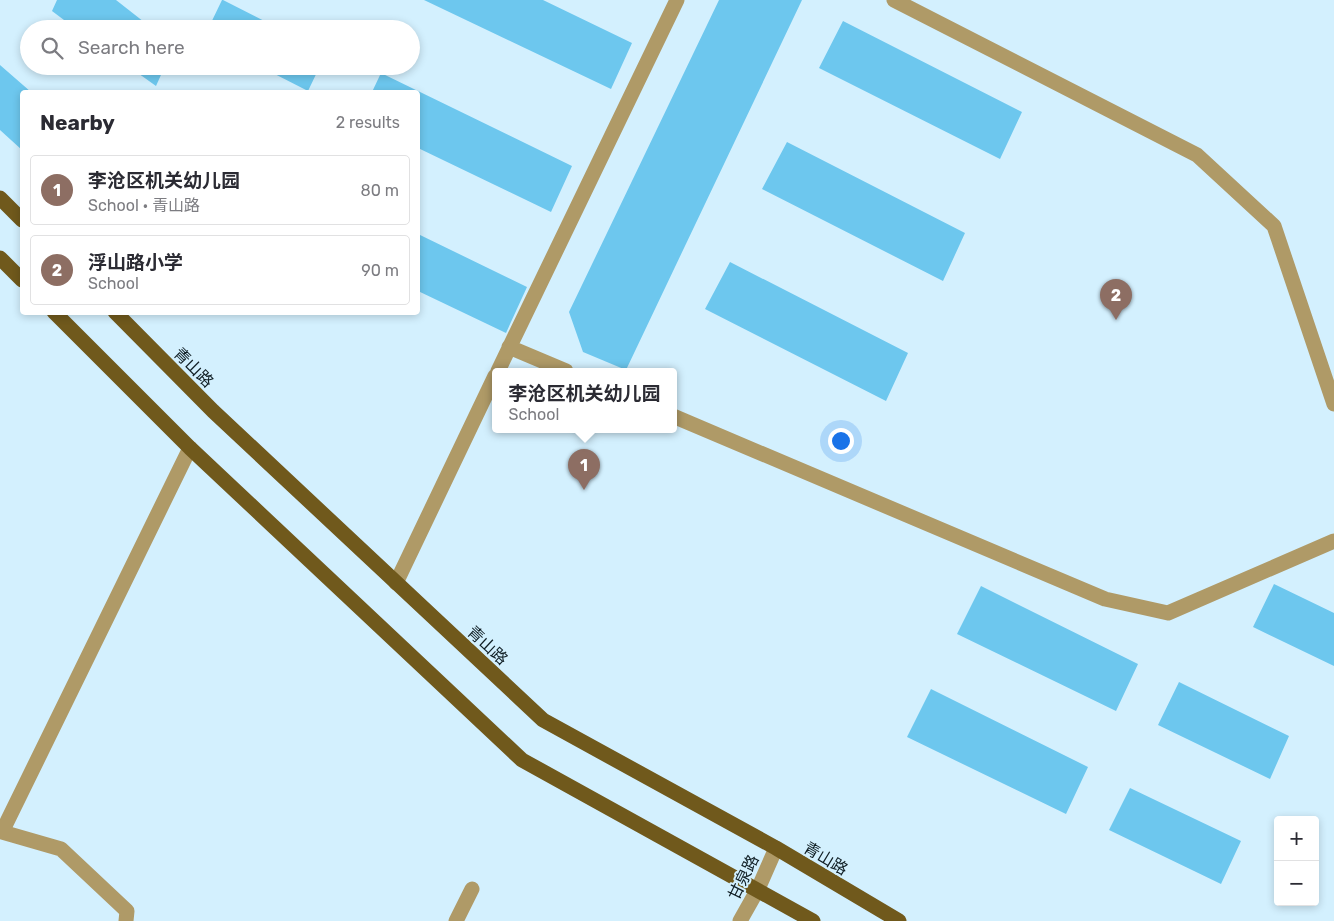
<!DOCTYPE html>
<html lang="en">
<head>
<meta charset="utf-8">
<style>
	:root { --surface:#fff; --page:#f7f7f7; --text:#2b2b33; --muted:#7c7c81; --line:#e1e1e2; --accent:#b45309 }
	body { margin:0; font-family:Rubik,"Noto Sans SC",sans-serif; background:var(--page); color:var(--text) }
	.controls { position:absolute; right:15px; bottom:15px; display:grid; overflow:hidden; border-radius:5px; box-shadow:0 2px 8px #0003 }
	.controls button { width:45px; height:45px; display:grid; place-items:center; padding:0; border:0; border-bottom:1px solid var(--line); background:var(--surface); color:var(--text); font:25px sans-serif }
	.you { position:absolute; left:840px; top:440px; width:18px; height:18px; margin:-12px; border:4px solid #fff; border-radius:50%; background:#1a73e8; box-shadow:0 0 0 8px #1a73e833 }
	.badge { display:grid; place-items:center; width:32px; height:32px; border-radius:50%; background:var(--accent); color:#fff; font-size:16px; font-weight:700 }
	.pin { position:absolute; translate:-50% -41px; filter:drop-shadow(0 1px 2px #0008) }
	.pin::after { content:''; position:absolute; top:26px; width:18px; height:15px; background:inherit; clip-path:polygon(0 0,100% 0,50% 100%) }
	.popup { position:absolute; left:492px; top:368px; width:185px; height:65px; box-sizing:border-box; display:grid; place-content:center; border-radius:5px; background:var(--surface); filter:drop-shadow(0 1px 4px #0005); font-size:16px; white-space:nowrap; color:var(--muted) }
	.popup b { font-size:19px; color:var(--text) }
	.popup::after { content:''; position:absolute; left:50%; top:100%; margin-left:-10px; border:10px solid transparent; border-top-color:var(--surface) }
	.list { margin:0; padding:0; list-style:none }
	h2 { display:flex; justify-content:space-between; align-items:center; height:65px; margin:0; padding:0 20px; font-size:21px }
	h2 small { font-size:16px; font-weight:400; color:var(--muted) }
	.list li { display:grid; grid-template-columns:32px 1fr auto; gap:15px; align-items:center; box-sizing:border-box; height:70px; margin:0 10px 10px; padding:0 10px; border:1px solid var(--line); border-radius:5px }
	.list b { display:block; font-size:19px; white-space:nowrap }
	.list p { margin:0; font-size:16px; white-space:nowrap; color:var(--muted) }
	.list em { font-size:16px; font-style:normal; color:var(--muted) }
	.icon { flex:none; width:28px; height:28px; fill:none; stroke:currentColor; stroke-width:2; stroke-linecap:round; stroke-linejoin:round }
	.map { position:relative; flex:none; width:1334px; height:921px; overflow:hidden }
	.search { position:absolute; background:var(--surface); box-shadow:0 2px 8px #0003; left:20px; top:20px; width:400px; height:55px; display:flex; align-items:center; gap:12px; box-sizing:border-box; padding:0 18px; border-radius:28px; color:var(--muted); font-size:19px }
	.panel { position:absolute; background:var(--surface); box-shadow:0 2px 8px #0003; left:20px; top:90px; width:400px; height:225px; border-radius:5px }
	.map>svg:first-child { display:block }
	.building { fill:#6dc7ee }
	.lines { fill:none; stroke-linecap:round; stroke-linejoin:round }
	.minor { stroke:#af9a67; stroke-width:15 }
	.major { stroke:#70591c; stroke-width:15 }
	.labels { text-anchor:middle; stroke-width:4; stroke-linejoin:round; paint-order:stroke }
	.street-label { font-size:16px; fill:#0f1d23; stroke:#d3f0fe }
</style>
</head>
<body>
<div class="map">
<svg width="1334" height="921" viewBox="0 0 1334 921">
	<rect width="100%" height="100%" fill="#d3f0fe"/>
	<path class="building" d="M57 0H116L153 29H76L52 11Z
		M222 0H223L280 29H208Z
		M424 0H543L632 43 611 89Z
		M719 0H802L626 370 583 352 569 312Z
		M843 21 1022 112 1000 159 819 68Z
		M0 65 31 92H22V150L0 130Z
		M128 66H165L156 86Z
		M259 66H320L308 91Z
		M381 73 572 166 551 212 418 148V92H372Z
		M787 142 965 233 943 281 762 189Z
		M418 234 527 287 506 333 418 291Z
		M730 262 908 353 886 401 705 309Z
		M1274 584 1334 613V666L1253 627Z
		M981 586 1138 664 1116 711 957 634Z
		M1179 682 1289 736 1270 779 1158 725Z
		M931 689 1088 767 1066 814 907 737Z
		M1130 788 1241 841 1221 884 1109 830Z"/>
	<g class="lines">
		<path class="minor" d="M894 0 1197 155 1274 226 1334 404
			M509 347 566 371
			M498 371 677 0
			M673 416 1105 599 1168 613 1334 541
			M396 583 495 376
			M126 921 127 911 61 849 2 832 190 448
			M456 921 472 889
			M740 921 758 889 776 848"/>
		<path class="major" d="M0 198 22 220
			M0 258 22 280
			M54 312 190 448 522 760 813 921
			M115 312 213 411 543 720 776 848 899 921"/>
	</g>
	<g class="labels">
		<g class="street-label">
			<text transform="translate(194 367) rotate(45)" y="6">青山路</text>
			<text transform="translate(488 645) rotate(43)" y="6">青山路</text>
			<text transform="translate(826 858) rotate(31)" y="6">青山路</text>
			<text transform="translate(743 877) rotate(-64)" y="6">甘泉路</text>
		</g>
	</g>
</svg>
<div class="controls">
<button>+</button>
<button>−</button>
</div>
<div class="you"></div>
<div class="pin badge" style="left:584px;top:490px;background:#8d6e63">1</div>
<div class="popup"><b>李沧区机关幼儿园</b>School</div>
<div class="pin badge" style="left:1116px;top:320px;background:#8d6e63">2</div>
<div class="search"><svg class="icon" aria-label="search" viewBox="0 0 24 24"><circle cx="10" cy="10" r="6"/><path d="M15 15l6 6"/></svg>Search here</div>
<section class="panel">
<h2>Nearby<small>2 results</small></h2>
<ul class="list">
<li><span class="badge" style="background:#8d6e63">1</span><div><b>李沧区机关幼儿园</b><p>School · 青山路</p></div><em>80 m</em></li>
<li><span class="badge" style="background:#8d6e63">2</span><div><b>浮山路小学</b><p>School</p></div><em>90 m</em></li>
</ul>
</section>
</div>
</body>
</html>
